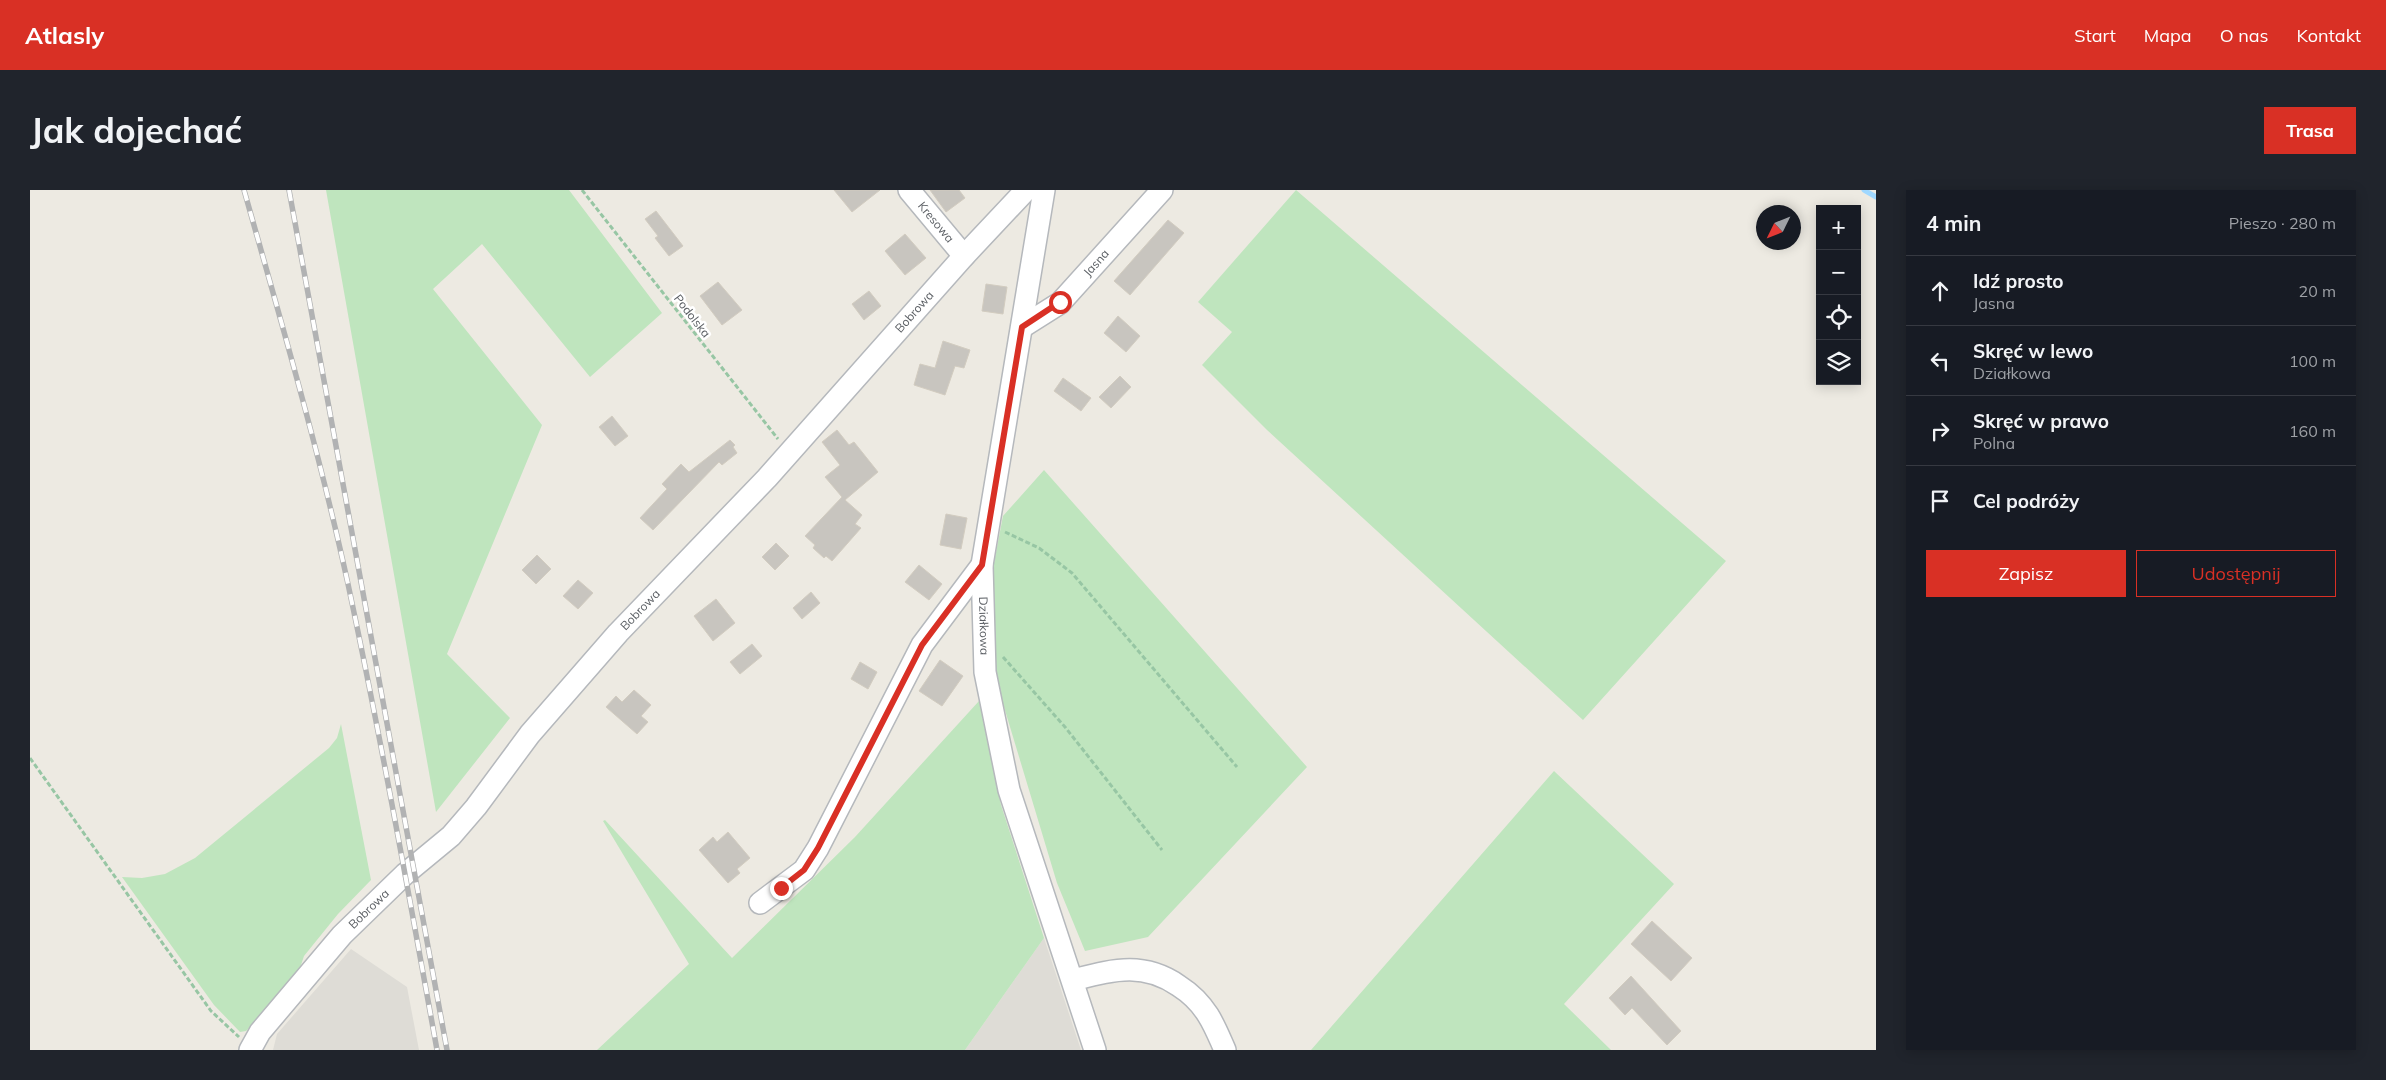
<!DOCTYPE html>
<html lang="pl">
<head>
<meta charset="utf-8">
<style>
	:root { --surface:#171b24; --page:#20242c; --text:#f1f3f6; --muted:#9ea1a6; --line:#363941; --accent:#d93025 }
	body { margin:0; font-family:Mulish,sans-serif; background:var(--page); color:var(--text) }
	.controls { position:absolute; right:15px; top:15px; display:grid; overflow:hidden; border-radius:0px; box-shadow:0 2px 12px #0003 }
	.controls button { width:45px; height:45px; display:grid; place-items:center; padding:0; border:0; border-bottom:1px solid var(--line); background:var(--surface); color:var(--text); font:25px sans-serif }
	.compass { position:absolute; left:1726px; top:15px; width:45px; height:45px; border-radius:50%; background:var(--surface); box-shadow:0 2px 12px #0003; rotate:227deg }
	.stop { position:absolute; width:15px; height:15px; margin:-11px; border:4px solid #d93025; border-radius:50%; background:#fff }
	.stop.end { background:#d93025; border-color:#fff; box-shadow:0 1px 5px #0008 }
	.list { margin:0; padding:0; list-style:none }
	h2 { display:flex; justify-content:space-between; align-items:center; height:65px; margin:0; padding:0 20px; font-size:21px }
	h2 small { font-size:16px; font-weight:400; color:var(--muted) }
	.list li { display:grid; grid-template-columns:32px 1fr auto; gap:15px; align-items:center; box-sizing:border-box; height:70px; padding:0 20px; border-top:1px solid var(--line) }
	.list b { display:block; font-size:19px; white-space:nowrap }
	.list p { margin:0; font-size:16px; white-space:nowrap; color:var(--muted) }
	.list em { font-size:16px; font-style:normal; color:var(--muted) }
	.actions { display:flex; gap:10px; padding:15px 20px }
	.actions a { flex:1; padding:11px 0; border:1px solid var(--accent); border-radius:0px; text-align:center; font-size:18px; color:var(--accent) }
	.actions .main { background:var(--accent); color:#fff }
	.icon { flex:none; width:28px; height:28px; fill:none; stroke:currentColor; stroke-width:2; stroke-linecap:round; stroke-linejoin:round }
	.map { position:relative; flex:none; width:1846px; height:860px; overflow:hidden; border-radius:0px }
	header { display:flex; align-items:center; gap:30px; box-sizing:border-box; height:70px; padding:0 25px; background:var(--accent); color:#fff }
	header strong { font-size:24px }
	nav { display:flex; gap:28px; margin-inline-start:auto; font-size:18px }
	.intro { display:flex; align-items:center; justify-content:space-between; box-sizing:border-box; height:120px; padding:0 30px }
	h1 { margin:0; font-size:35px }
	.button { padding:12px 22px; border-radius:0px; background:var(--accent); color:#fff; font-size:18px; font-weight:700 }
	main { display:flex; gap:30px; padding:0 30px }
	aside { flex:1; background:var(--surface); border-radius:0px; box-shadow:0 2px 12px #0003 }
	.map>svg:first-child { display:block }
	.industrial { fill:#dedcd6 }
	.green { fill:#bfe5be }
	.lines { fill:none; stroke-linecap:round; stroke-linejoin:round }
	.stream { stroke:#a0d8ff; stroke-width:5 }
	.building { fill:#c8c5bf; stroke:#d2ccc0 }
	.minor-casing { stroke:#b5b8bc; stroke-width:24 }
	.path { stroke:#97c6a4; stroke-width:3; stroke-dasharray:5 2.5; stroke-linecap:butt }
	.minor { stroke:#fff; stroke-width:21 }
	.rail-casing { stroke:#b1b2b3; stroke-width:5.5 }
	.rail { stroke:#fff; stroke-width:4; stroke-dasharray:11; stroke-linecap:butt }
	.route { stroke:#d93025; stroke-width:6 }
	.labels { text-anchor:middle; stroke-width:5; stroke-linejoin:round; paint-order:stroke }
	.street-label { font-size:12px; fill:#5a5e63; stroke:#fff }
</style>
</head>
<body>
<header>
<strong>Atlasly</strong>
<nav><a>Start</a><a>Mapa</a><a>O nas</a><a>Kontakt</a></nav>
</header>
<div class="intro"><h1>Jak dojechać</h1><a class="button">Trasa</a></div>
<main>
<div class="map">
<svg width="1846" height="860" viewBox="0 0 1846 860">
	<rect width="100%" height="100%" fill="#edeae2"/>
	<path class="industrial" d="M1014 748 1051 860H935Z
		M321 759 377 797 389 860H243L247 844Z"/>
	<path class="green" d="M296 0H539L632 123 560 187 452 54 403 99 512 235 417 464 480 528 406 622Z
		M1266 0 1696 371 1553 530 1237 240 1172 175 1202 142 1168 112Z
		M1014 280 1277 577 1118 747 1055 761 1027 693 968 497 961 432 963 378 973 326Z
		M949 511 971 615 1014 748 935 860H567L659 774 573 631 575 630 702 768 825 647Z
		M311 534 341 690 308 724 274 766 269 781 225 832 216 841 210 842 184 815 92 687 112 688 135 684 165 668 299 558 307 548Z
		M1524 581 1644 694 1534 814 1581 860H1281Z"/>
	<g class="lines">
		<path class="stream" d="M1834 0 1846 7"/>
	</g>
	<path class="building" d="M804 0H850L822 22Z
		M900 0H929L935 8 916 22Z
		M626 21 653 56 639 66 625 48 628 46 615 29Z
		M1138 30 1154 43 1100 105 1084 91Z
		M875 44 896 68 875 85 855 61Z
		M688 92 712 120 692 135 670 106Z
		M956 94 977 97 973 124 952 121Z
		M839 101 851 116 834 130 822 114Z
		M1088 126 1110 146 1096 162 1074 143Z
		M913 151 940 160 934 178 925 176 915 205 884 195 890 174 905 178Z
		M1090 186 1101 197 1081 218 1069 207Z
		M1033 188 1061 208 1051 221 1024 201Z
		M582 226 598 246 585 256 569 237Z
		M807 240 819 255 824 252 848 282 815 310 832 325 825 334 831 338 802 371 796 366 794 368 783 358 785 355 775 346 812 307 795 287 810 275 792 252Z
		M700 250 705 255 703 257 707 263 692 275 689 272 623 340 610 328 637 299 632 294 651 274 659 282Z
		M916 324 937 328 931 359 910 355Z
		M746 353 759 366 745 380 732 367Z
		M507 365 521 379 506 394 492 380Z
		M889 375 912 394 899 410 875 392Z
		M548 390 563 403 548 419 533 406Z
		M781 402 790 413 772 429 763 418Z
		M686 409 705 433 683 451 664 426Z
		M722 454 732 466 710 484 700 472Z
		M910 470 933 486 912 516 889 501Z
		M830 472 847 482 838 499 821 489Z
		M604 500 621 515 611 526 618 532 607 544 576 517 586 506 592 512Z
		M698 642 720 668 707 679 710 683 698 693 669 660 683 647 687 652Z
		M1622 731 1662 768 1641 791 1601 754Z
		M1601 786 1651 841 1637 855 1602 818 1595 825 1579 808Z"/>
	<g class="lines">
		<g class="minor-casing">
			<g id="minor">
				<path id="s1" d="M879 0 934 66"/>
				<path id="s2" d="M1014 0 952 375 955 482 979 600 1065 860"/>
				<path id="s3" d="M992 137 1030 113 1132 0"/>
				<path d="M730 713 774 680 788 658 892 455 952 375"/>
				<path d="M1043 790C1083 780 1113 771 1149 796 1160 803 1171 814 1178 825 1185 836 1190 849 1195 860"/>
				<path id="s4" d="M220 860 230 842 312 745 375 684 421 646 446 617 500 544 588 443 737 288 934 66 996 0"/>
			</g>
		</g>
		<path class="path" d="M552 0 748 249
			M975 342 1009 358 1042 383 1207 577
			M973 467 1035 537 1132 660
			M0 568 181 821 209 847"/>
		<use href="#minor" class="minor"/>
		<g class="rail-casing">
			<path id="rail" d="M214 0C251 131 289 261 318 394 351 549 379 705 407 860
				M259 0 417 860"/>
		</g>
		<use href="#rail" class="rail"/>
	</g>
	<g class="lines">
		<path class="route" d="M751 698 774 680 788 658 892 455 952 375 992 137 1030 112"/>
	</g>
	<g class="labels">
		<g class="street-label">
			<text dy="4" stroke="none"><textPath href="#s1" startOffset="42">Kresowa</textPath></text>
			<text dy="4" stroke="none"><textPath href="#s3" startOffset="99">Jasna</textPath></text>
			<text dy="4" stroke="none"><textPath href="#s4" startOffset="995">Bobrowa</textPath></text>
			<text transform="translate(662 126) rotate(52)" y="4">Podolska</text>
			<text dy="4" stroke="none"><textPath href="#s4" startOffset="590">Bobrowa</textPath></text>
			<text dy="4" stroke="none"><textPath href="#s2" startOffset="441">Działkowa</textPath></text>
			<text dy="4" stroke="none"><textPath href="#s4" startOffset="185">Bobrowa</textPath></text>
		</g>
	</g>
</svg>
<div class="controls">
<button>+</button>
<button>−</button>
<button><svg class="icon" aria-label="locate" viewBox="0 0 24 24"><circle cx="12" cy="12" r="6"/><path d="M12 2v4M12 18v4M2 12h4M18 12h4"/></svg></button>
<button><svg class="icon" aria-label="layers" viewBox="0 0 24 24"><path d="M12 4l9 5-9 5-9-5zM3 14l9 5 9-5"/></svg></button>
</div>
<svg class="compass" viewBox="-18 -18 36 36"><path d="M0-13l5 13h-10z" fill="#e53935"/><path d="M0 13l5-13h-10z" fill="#9ea1a6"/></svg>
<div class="stop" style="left:1030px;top:112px"></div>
<div class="stop end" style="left:751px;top:698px"></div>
</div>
<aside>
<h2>4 min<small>Pieszo · 280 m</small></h2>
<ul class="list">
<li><svg class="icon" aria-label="ahead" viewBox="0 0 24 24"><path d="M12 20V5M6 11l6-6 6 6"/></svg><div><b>Idź prosto</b><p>Jasna</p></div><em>20 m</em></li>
<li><svg class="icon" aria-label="left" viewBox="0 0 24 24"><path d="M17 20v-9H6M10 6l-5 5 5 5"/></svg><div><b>Skręć w lewo</b><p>Działkowa</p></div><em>100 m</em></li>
<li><svg class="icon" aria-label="right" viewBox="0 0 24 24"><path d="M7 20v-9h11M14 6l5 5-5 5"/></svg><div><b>Skręć w prawo</b><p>Polna</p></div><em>160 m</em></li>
<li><svg class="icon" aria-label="arrive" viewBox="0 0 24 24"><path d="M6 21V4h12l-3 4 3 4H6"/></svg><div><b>Cel podróży</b></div></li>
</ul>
<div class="actions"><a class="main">Zapisz</a><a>Udostępnij</a></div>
</aside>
</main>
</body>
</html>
